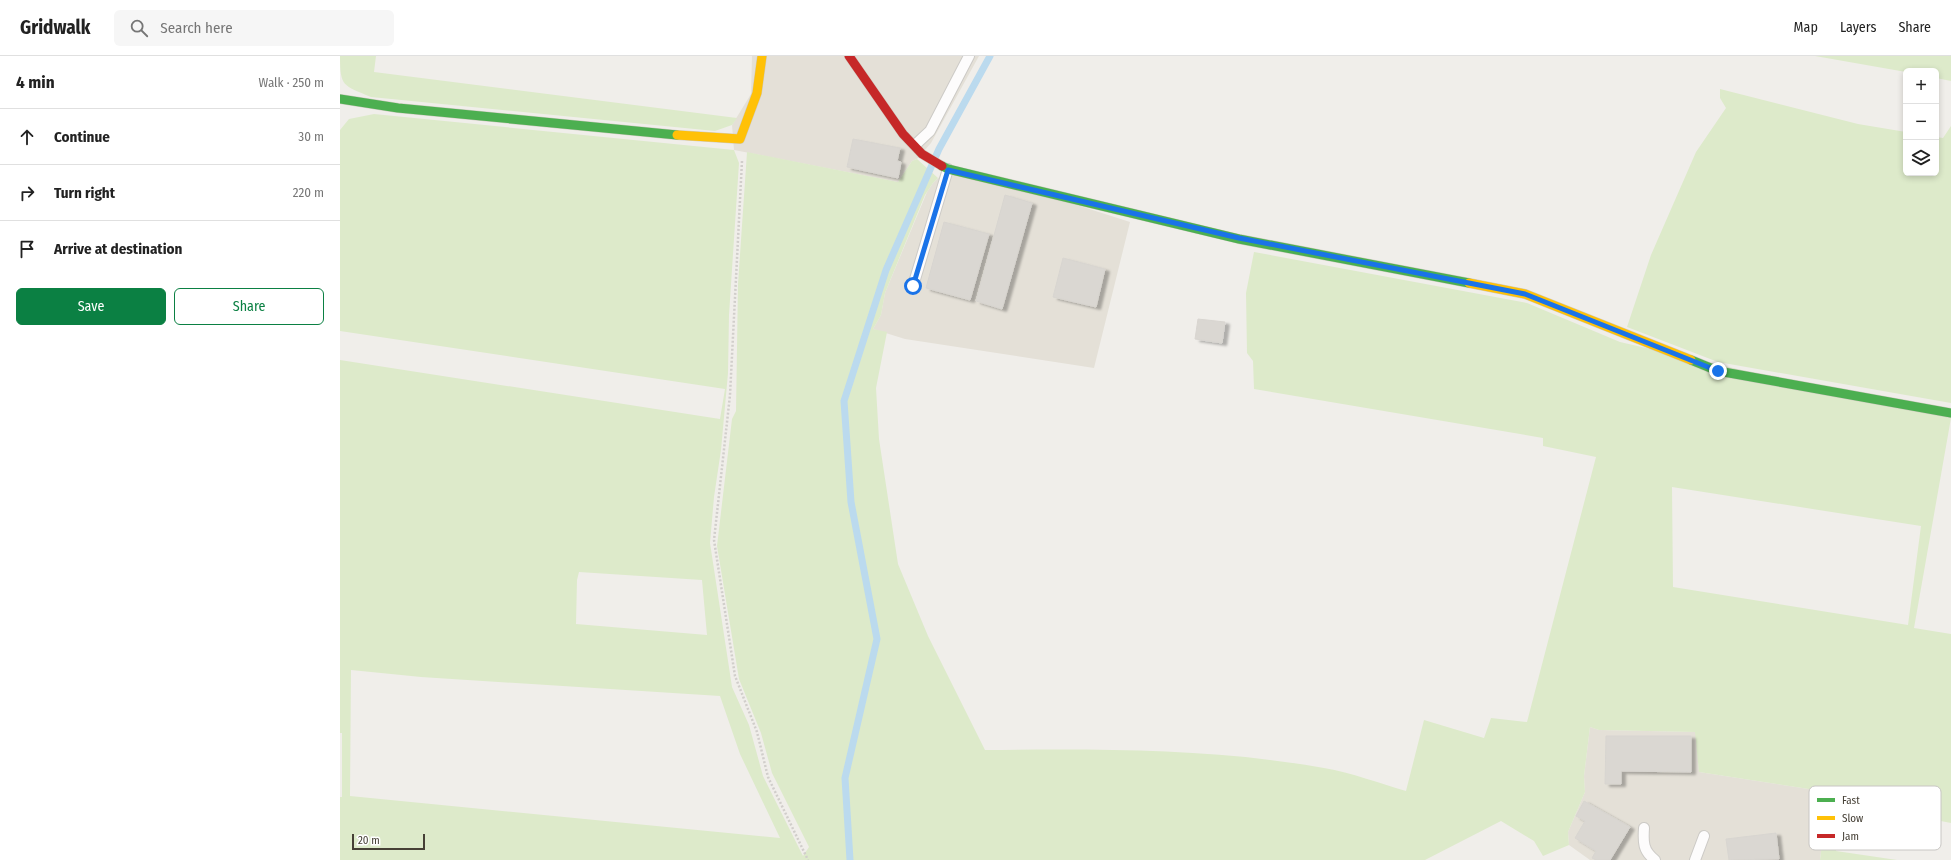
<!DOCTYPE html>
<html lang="en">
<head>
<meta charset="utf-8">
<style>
	:root { --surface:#fff; --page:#f6f6f6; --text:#222; --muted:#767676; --line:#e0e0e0; --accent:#0b8043 }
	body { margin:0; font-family:"Fira Sans Condensed",sans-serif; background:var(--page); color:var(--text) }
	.controls { position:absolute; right:12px; top:12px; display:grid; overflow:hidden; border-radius:6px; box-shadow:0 2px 6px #0003 }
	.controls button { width:36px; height:36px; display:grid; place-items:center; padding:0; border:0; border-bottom:1px solid var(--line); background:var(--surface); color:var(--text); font:20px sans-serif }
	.scale { position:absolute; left:12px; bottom:10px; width:73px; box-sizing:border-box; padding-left:4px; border:2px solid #464036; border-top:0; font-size:11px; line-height:14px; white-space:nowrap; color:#464036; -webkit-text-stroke:3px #fff; paint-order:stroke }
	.stop { position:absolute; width:12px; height:12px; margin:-9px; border:3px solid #1a73e8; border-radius:50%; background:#fff }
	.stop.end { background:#1a73e8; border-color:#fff; box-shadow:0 1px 4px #0008 }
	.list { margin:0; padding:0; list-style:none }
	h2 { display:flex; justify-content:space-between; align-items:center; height:52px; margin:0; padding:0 16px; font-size:17px }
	h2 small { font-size:13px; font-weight:400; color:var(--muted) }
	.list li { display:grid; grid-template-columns:26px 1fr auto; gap:12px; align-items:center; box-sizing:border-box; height:56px; padding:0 16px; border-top:1px solid var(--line) }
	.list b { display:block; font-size:15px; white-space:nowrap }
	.list em { font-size:13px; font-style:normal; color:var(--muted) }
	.actions { display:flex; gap:8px; padding:12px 16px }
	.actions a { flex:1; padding:9px 0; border:1px solid var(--accent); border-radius:6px; text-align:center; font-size:14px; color:var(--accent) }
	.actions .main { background:var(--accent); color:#fff }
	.icon { flex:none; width:22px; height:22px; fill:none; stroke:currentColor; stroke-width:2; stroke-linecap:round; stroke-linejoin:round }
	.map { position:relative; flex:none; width:1611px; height:804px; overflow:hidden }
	header { display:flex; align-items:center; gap:24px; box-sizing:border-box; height:56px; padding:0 20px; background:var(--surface); border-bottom:1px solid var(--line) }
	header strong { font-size:19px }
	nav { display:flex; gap:22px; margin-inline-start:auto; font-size:14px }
	.search { width:280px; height:36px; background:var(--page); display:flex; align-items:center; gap:10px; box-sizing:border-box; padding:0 14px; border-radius:6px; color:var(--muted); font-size:15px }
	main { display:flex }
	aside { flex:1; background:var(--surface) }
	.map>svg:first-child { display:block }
	.residential { fill:#e4e0d7 }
	.green { fill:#ddeaca; fill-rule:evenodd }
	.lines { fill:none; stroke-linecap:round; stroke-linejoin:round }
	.stream { stroke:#bbdaee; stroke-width:7 }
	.building { fill:#dad7d2; stroke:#d8d5d0; filter:url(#shadow) }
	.lane-casing { stroke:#cccac6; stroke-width:12 }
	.fast-casing { stroke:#d0cbc1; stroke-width:10 }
	.slow-casing { stroke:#d0cbc1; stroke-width:10 }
	.jam-casing { stroke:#d0cbc1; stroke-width:10 }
	.path { stroke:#d1cecb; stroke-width:2.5; stroke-dasharray:2 2; stroke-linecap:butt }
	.lane { stroke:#fdfcfc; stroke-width:10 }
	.fast { stroke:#4caf50; stroke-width:9 }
	.slow { stroke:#ffc107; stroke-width:9 }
	.jam { stroke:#c62828; stroke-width:9 }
	.route { stroke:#1a73e8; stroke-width:5 }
	.key { fill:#fff; stroke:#c8c6c3; stroke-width:1 }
	.key-label { font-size:11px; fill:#464036 }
</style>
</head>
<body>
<header>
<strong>Gridwalk</strong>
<div class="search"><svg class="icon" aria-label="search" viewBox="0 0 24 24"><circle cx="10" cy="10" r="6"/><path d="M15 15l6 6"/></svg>Search here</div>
<nav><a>Map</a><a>Layers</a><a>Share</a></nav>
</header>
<main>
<aside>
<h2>4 min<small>Walk · 250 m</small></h2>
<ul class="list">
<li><svg class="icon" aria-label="ahead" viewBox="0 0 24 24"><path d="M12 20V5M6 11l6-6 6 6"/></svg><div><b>Continue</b></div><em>30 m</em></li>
<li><svg class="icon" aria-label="right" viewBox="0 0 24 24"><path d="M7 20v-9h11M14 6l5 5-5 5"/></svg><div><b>Turn right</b></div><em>220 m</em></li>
<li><svg class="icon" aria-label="arrive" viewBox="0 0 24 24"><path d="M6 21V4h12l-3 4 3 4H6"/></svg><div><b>Arrive at destination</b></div></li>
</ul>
<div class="actions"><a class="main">Save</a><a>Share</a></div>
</aside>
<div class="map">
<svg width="1611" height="804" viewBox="0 0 1611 804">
	<defs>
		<filter id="shadow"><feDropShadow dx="4.5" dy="2.5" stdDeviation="1" flood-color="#0004"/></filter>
	</defs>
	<rect width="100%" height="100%" fill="#f0eeea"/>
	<path class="residential" d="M412 0H639L591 87 577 103 572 105 558 126 394 94 392 69 411 38Z
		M612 109 790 166 754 312 565 283 533 273 541 259 545 237 587 136 593 127Z
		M1250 671 1259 674 1356 676 1359 716 1488 736 1480 804H1250L1229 789 1228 776 1245 736 1244 720Z"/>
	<path class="green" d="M0 0H36L34 16 397 62 392 69 375 75 31 41C3 29 0 31 0 0Z
		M1475 0H1611V25L1596 22V15H1566V16Z
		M1380 33 1518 68 1566 76V117H1596V81L1603 82 1611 70V347L1378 306 1287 271 1311 199 1356 96 1386 52 1380 42Z
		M34 58 394 94 399 107 389 259 388 317 381 394 374 441 370 487 392 631 409 669 423 720 463 800 469 791 432 717 421 677 399 623 377 490 392 363 396 355 398 228 407 96 558 126 572 105 577 103 598 122 593 127 585 139 545 237 541 259 533 273 547 276 536 332 539 383 558 508 588 580 645 694C759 693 872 692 984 712 1012 717 1039 727 1066 735L1084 664 1144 682 1151 662 1187 666 1256 401 1203 390V382L914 333 913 305 907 297 906 237 914 196 1187 247 1280 286 1611 362 1574 572 1611 578V767L1503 746 1496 795 1557 804H1480L1488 736 1359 716 1355 676 1259 674 1250 671 1244 720 1245 736 1228 776 1229 789 1203 800 1194 785 1161 765 1085 804H0V741H2V677H0V304L380 363 385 333 0 275V74L9 63ZM1332 431 1581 470 1568 569 1333 531ZM239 516 362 524 367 579 236 568 237 524ZM11 614 81 621 380 640 400 698 440 782 10 740Z"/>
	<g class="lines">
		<path class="stream" d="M510 804 505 722 537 583 511 446 504 345 546 214 599 93 650 0"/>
	</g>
	<path class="building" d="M513 83 560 92 557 105 561 106 558 122 507 111Z
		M665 139 692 147 662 253 636 245Z
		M604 166 649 178 630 244 586 232Z
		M723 202 765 213 756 251 713 241Z
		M858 263 885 266 882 287 855 283Z
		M1266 680H1351V716L1281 715V728H1265Z
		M1244 745 1290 771 1270 804H1256L1252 802 1256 795 1235 782 1245 765 1236 760Z
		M1436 777 1439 803 1389 804 1386 783Z"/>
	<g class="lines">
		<g class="lane-casing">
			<path id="lane" d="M575 89 590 75 629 0
				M573 230 608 113
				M1304 772C1303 786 1303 795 1315 804
				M1355 804 1364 780"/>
		</g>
		<g class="fast-casing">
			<path id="fast" d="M0 43 58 52 337 79
				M602 110 608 113 899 183 1129 227
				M1351 304 1378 315 1611 357"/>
		</g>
		<g class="slow-casing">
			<path id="slow" d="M337 79 400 83 417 37 422 0
				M1129 227 1185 238 1351 304"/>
		</g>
		<g class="jam-casing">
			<path id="jam" d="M509 0 563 78 582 98 602 110"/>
		</g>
		<path class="path" d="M402 105 390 339 374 484 395 620 417 676 428 721 468 804"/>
		<use href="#lane" class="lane"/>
		<use href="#fast" class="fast"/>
		<use href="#slow" class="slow"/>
		<use href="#jam" class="jam"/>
	</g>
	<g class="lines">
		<path class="route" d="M573 230 608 114 899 182 1185 238 1378 315"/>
	</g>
	<rect x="1469" y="730" width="132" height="64" rx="6" class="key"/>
	<rect x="1477" y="742" width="18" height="4" fill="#4caf50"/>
	<rect x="1477" y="760" width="18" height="4" fill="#ffc107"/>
	<rect x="1477" y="778" width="18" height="4" fill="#c62828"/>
	<g class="key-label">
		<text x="1502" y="748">Fast</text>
		<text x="1502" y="766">Slow</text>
		<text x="1502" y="784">Jam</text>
	</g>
</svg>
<div class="controls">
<button>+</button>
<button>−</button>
<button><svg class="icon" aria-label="layers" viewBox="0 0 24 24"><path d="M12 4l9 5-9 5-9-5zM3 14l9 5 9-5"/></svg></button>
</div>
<div class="scale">20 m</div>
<div class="stop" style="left:573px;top:230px"></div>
<div class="stop end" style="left:1378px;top:315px"></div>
</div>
</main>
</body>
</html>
